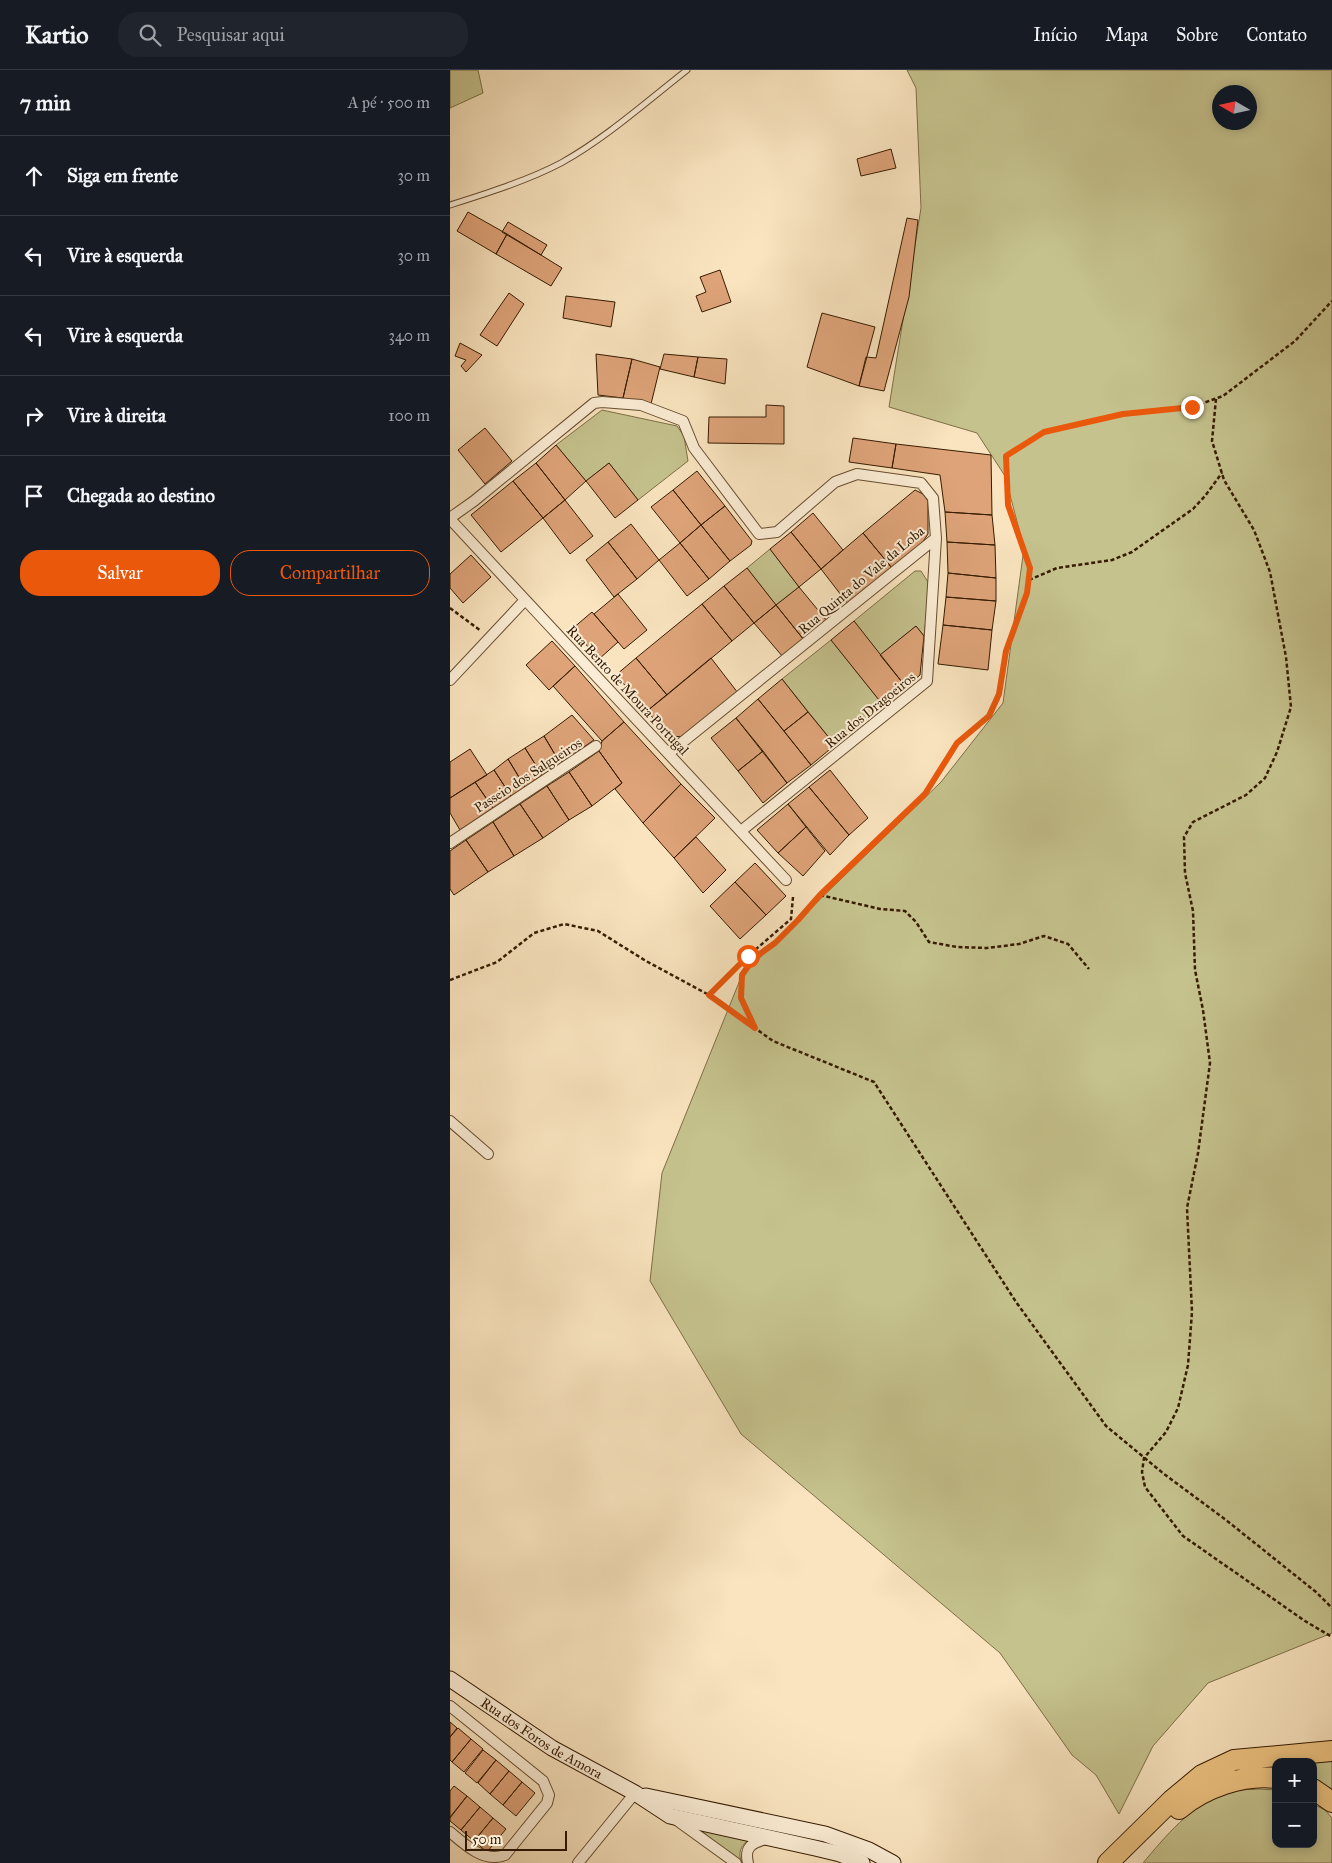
<!DOCTYPE html>
<html lang="pt">
<head>
<meta charset="utf-8">
<style>
	:root { --surface:#171b24; --page:#20242c; --text:#f1f3f6; --muted:#9ea1a6; --line:#363941; --accent:#ea580c }
	body { margin:0; font-family:"IM FELL Great Primer",serif; background:var(--page); color:var(--text) }
	.controls { position:absolute; right:15px; bottom:15px; display:grid; overflow:hidden; border-radius:10px; box-shadow:0 2px 12px #0003 }
	.controls button { width:45px; height:45px; display:grid; place-items:center; padding:0; border:0; border-bottom:1px solid var(--line); background:var(--surface); color:var(--text); font:25px sans-serif }
	.compass { position:absolute; left:762px; top:15px; width:45px; height:45px; border-radius:50%; background:var(--surface); box-shadow:0 2px 12px #0003; rotate:279deg }
	.scale { position:absolute; left:15px; bottom:12px; width:102px; box-sizing:border-box; padding-left:5px; border:2px solid #361b00; border-top:0; font-size:14px; line-height:18px; white-space:nowrap; color:#361b00; -webkit-text-stroke:4px #fbedd5; paint-order:stroke }
	.stop { position:absolute; width:15px; height:15px; margin:-11px; border:4px solid #ea580c; border-radius:50%; background:#fff }
	.stop.end { background:#ea580c; border-color:#fff; box-shadow:0 1px 5px #0008 }
	.list { margin:0; padding:0; list-style:none }
	h2 { display:flex; justify-content:space-between; align-items:center; height:65px; margin:0; padding:0 20px; font-size:21px }
	h2 small { font-size:16px; font-weight:400; color:var(--muted) }
	.list li { display:grid; grid-template-columns:32px 1fr auto; gap:15px; align-items:center; box-sizing:border-box; height:80px; padding:0 20px; border-top:1px solid var(--line) }
	.list b { display:block; font-size:19px; white-space:nowrap }
	.list em { font-size:16px; font-style:normal; color:var(--muted) }
	.actions { display:flex; gap:10px; padding:15px 20px }
	.actions a { flex:1; padding:11px 0; border:1px solid var(--accent); border-radius:20px; text-align:center; font-size:18px; color:var(--accent) }
	.actions .main { background:var(--accent); color:#fff }
	.icon { flex:none; width:28px; height:28px; fill:none; stroke:currentColor; stroke-width:2; stroke-linecap:round; stroke-linejoin:round }
	.map { position:relative; flex:none; width:882px; height:1793px; overflow:hidden }
	header { display:flex; align-items:center; gap:30px; box-sizing:border-box; height:70px; padding:0 25px; background:var(--surface); border-bottom:1px solid var(--line) }
	header strong { font-size:24px }
	nav { display:flex; gap:28px; margin-inline-start:auto; font-size:18px }
	.search { width:350px; height:45px; background:var(--page); display:flex; align-items:center; gap:12px; box-sizing:border-box; padding:0 18px; border-radius:20px; color:var(--muted); font-size:19px }
	main { display:flex }
	aside { flex:1; background:var(--surface) }
	.map>svg:first-child { display:block }
	.green { fill:#c5c28d; stroke:#7e6e46; fill-rule:evenodd }
	.building { fill:#dea379; stroke:#361b00 }
	.lines { fill:none; stroke-linecap:round; stroke-linejoin:round }
	.lane-casing { stroke:#674d30; stroke-width:7 }
	.street-casing { stroke:#674d30; stroke-width:12 }
	.secondary-casing { stroke:#361b00; stroke-width:17 }
	.highway-casing { stroke:#361b00; stroke-width:22 }
	.path { stroke:#361b00; stroke-width:2.5; stroke-dasharray:4 2.5; stroke-linecap:butt }
	.lane { stroke:#fbedd5; stroke-width:5 }
	.street { stroke:#fbedd5; stroke-width:10 }
	.secondary { stroke:#fbedd5; stroke-width:15 }
	.highway { stroke:#ecc280; stroke-width:20 }
	.route { stroke:#ea580c; stroke-width:6 }
	.labels { text-anchor:middle; stroke-width:4; stroke-linejoin:round; paint-order:stroke }
	.street-label { font-size:14px; fill:#361b00; stroke:#fbedd5 }
</style>
</head>
<body>
<header>
<strong>Kartio</strong>
<div class="search"><svg class="icon" aria-label="search" viewBox="0 0 24 24"><circle cx="10" cy="10" r="6"/><path d="M15 15l6 6"/></svg>Pesquisar aqui</div>
<nav><a>Início</a><a>Mapa</a><a>Sobre</a><a>Contato</a></nav>
</header>
<main>
<aside>
<h2>7 min<small>A pé · 500 m</small></h2>
<ul class="list">
<li><svg class="icon" aria-label="ahead" viewBox="0 0 24 24"><path d="M12 20V5M6 11l6-6 6 6"/></svg><div><b>Siga em frente</b></div><em>30 m</em></li>
<li><svg class="icon" aria-label="left" viewBox="0 0 24 24"><path d="M17 20v-9H6M10 6l-5 5 5 5"/></svg><div><b>Vire à esquerda</b></div><em>30 m</em></li>
<li><svg class="icon" aria-label="left" viewBox="0 0 24 24"><path d="M17 20v-9H6M10 6l-5 5 5 5"/></svg><div><b>Vire à esquerda</b></div><em>340 m</em></li>
<li><svg class="icon" aria-label="right" viewBox="0 0 24 24"><path d="M7 20v-9h11M14 6l5 5-5 5"/></svg><div><b>Vire à direita</b></div><em>100 m</em></li>
<li><svg class="icon" aria-label="arrive" viewBox="0 0 24 24"><path d="M6 21V4h12l-3 4 3 4H6"/></svg><div><b>Chegada ao destino</b></div></li>
</ul>
<div class="actions"><a class="main">Salvar</a><a>Compartilhar</a></div>
</aside>
<div class="map">
<svg width="882" height="1793" viewBox="0 0 882 1793">
	<rect width="100%" height="100%" fill="#f9e4bf"/>
	<filter id="stains"><feTurbulence type="fractalNoise" baseFrequency=".004" numOctaves="4"/><feColorMatrix values="0 0 0 0 .2 0 0 0 0 .09 0 0 0 0 .02 0 0 0 .5 -.17"/></filter>
	<radialGradient id="worn" r=".72"><stop offset=".6" stop-color="#630" stop-opacity="0"/><stop offset="1" stop-color="#630" stop-opacity=".3"/></radialGradient>
	<path class="green" d="M0 0H28L33 23 0 38Z
		M457 0H882V1563L758 1613 703 1676 669 1744 646 1705 622 1685 550 1583 291 1364 200 1211 212 1103 292 905 491 712 553 633 574 478 555 406 527 363 439 337 471 138 466 18ZM769 22H799V52H769Z
		M152 340 227 356 234 366 238 391 188 430 159 393 136 411 106 375Z
		M320 479 349 517 326 535 297 498Z
		M465 501H471L478 512 479 522 474 566 466 556 430 585 404 551Z
		M381 570 433 635 385 675 332 609Z
		M882 1688V1722L863 1711V1692Z
		M809 1719 826 1720V1774H863V1734L875 1740 882 1748V1793H693C714 1768 742 1734 774 1723 785 1719 798 1720 809 1719Z
		M244 1755 300 1769C291 1775 287 1783 292 1793Z"/>
	<path class="building" d="M441 79 446 98 411 106 407 89Z
		M18 142 57 164 46 184 7 161Z
		M457 148 468 150 459 227 434 321 409 316 416 287 426 288Z
		M58 152 97 175 91 185 52 162Z
		M57 164 112 198 101 216 46 184Z
		M270 200 281 232 252 242 246 226 256 222 250 207Z
		M59 223 74 234 47 276 30 265Z
		M116 226 165 232 161 257 113 248Z
		M372 243 425 257 409 316 357 297Z
		M10 273 32 285 16 302 11 296 16 290 5 286Z
		M146 284 182 289 173 328 148 325Z
		M214 284 248 287 244 307 210 299Z
		M248 287 277 289 275 314 244 307Z
		M182 289 210 297 201 334 173 328Z
		M316 335 334 336V374L258 373 259 347H316Z
		M35 358 62 391 35 414 8 380Z
		M403 368 446 374 442 398 399 392Z
		M446 374 541 385 542 445 495 442 490 405 442 398Z
		M106 375 136 411 115 430 86 393Z
		M86 393 115 430 93 448 63 411Z
		M159 393 188 430 165 448 136 411Z
		M247 401 275 436 251 455 223 420Z
		M63 411 93 448 51 482 21 445Z
		M223 420 251 455 230 473 201 437Z
		M465 420 473 424 478 431V464L472 473 442 498 413 463Z
		M115 430 143 466 120 484 93 448Z
		M275 436 302 471 301 475 280 491 251 455Z
		M495 442 542 445 545 475 497 472Z
		M363 443 393 480 371 499 341 462Z
		M181 454 209 490 187 509 158 472Z
		M251 455 280 491 259 509 230 473Z
		M341 462 371 499 349 517 320 479Z
		M413 463 442 498 398 534 371 499Z
		M158 472 187 509 164 527 136 490Z
		M497 472 545 475 546 508 498 503Z
		M230 473 259 509 237 526 209 490Z
		M21 485 41 507 13 533 0 518V504Z
		M297 498 326 535 304 553 274 516Z
		M498 503 546 508V531L496 527Z
		M274 516 304 553 282 571 252 534Z
		M349 517 377 551 354 570 326 535Z
		M168 524 197 560 174 579 144 544Z
		M496 527 546 531 542 560 493 555Z
		M252 534 282 571 217 625 186 588Z
		M326 535 354 570 333 587 304 553Z
		M142 542 168 572 149 589 122 559Z
		M404 551 456 617 433 635 381 570Z
		M493 555 542 560 538 600 488 594Z
		M466 556 474 566 470 605 456 617 430 585Z
		M102 571 125 596 99 620 76 595Z
		M186 588 217 625 197 641 166 605Z
		M261 588 288 623 234 667 221 666 216 663 197 641Z
		M125 596 174 652 152 671 103 616Z
		M332 609 358 642 334 661 308 629Z
		M308 629 361 695 337 713 286 648Z
		M358 642 385 675 361 695 334 661Z
		M122 645 144 670 110 693 94 666Z
		M286 648 313 681 288 701 261 668Z
		M174 652 231 714 193 753 165 719 172 713 149 681 152 671Z
		M94 666 110 693 92 705 75 678Z
		M75 678 92 705 75 717 58 689Z
		M20 679 37 705 0 728V692Z
		M149 681 172 713 142 736 119 702Z
		M313 681 337 713 313 733 288 701Z
		M58 689 75 717 61 726 44 700Z
		M44 700 61 726 43 738 25 712Z
		M380 700 418 748 399 765 359 717Z
		M119 702 142 736 119 750 97 716Z
		M25 712 43 738 10 760 0 743V728Z
		M231 714 265 748 224 788 193 753Z
		M97 716 119 750 93 768 70 734Z
		M359 717 399 765 380 785 338 734Z
		M70 734 93 768 64 786 43 752Z
		M338 734 356 757 328 783 307 760Z
		M43 752 64 786 38 802 16 770Z
		M356 757 375 781 353 806 328 783Z
		M246 767 276 800 253 823 224 788Z
		M16 770 38 802 4 825 0 819V781Z
		M305 793 336 826 316 845 285 812Z
		M285 812 316 845 290 869 260 836Z
		M0 1652 7 1658 0 1667Z
		M8 1658 21 1669 2 1692 0 1690V1667Z
		M21 1669 33 1679 14 1702 2 1692Z
		M33 1680 46 1690 27 1713 15 1703Z
		M46 1690 59 1701 40 1724 28 1713Z
		M59 1701 72 1712 53 1735 40 1724Z
		M72 1712 85 1723 66 1746 53 1735Z
		M4 1716 17 1726 0 1747V1721Z
		M17 1726 30 1737 11 1760 0 1751V1748Z
		M30 1737 43 1748 24 1771 11 1760Z
		M43 1748 56 1759 37 1782 24 1771Z"/>
	<g class="lines">
		<g class="lane-casing">
			<path id="lane" d="M0 135C35 124 79 110 111 93 156 68 196 32 237 0"/>
		</g>
		<g class="street-casing">
			<path id="street" d="M0 448 24 431 144 333 152 332 191 335 233 351 244 378 309 464 327 462 385 412 407 404 471 413 483 428 486 468 477 611 291 761
				M0 449 336 810
				M0 610 75 530
				M219 683 486 468
				M0 773 146 676
				M0 1051 38 1084
				M0 1636 93 1711 99 1725 97 1733 55 1785C35 1793 16 1776 0 1762
				M225 1749 286 1793
				M128 1793 185 1723
				M298 1793C294 1777 302 1773 316 1769"/>
		</g>
		<g class="secondary-casing">
			<g id="secondary">
				<path id="s1" d="M0 1609 102 1678 185 1723 220 1746 365 1778 390 1784 412 1793"/>
				<path d="M196 1726 375 1764 419 1780 443 1793"/>
			</g>
		</g>
		<g class="highway-casing">
			<path id="highway" d="M863 1719 882 1732
				M729 1739C754 1718 793 1704 826 1708
				M658 1793 722 1730 752 1705 784 1690 882 1681"/>
		</g>
		<path class="path" d="M766 329 762 371 774 410 804 460 820 502 836 587 841 637 827 682 815 708 796 725 743 752 734 767 735 803 743 841 745 900 753 940 760 993 748 1083 737 1138 742 1242 738 1295 728 1338 716 1362 694 1388 692 1402 695 1417 733 1466 855 1551 882 1567
			M579 510 607 498 662 490 682 482 743 439 755 426 772 403
			M0 538 31 561
			M370 825 430 839 455 841 466 852 479 872 507 877 537 878 569 874 594 866 618 874 639 899
			M343 827 341 849 298 886 259 925 323 971 424 1012 566 1232 656 1356 714 1404 776 1450 866 1522 882 1538
			M0 910 47 892 84 863 114 854 148 861 196 891 259 925
			M305 958 291 928 292 905 304 889 325 873 348 850 370 825 475 724 507 673 539 646 549 624 556 581 577 523 580 498 558 435 555 386 594 362 673 344 742 337 773 326 845 271 882 231"/>
		<use href="#lane" class="lane"/>
		<use href="#street" class="street"/>
		<use href="#secondary" class="secondary"/>
		<use href="#highway" class="highway"/>
	</g>
	<g class="lines">
		<path class="route" d="M298 886 259 925 305 958 291 928 292 905 304 888 325 873 348 850 370 825 475 724 507 673 539 646 549 624 556 581 577 523 580 498 558 435 556 386 594 362 673 344 742 337"/>
	</g>
	<g class="labels">
		<g class="street-label">
			<text transform="translate(411 510) rotate(-40)" y="5">Rua Quinta do Vale da Loba</text>
			<text transform="translate(178 620) rotate(47)" y="5">Rua Bento de Moura Portugal</text>
			<text transform="translate(420 640) rotate(-39)" y="5">Rua dos Dragoeiros</text>
			<text transform="translate(78 705) rotate(-33)" y="5">Passeio dos Salgueiros</text>
			<text dy="5" stroke="none"><textPath href="#s1" startOffset="109">Rua dos Foros de Amora</textPath></text>
		</g>
	</g>
	<rect width="100%" height="100%" filter="url(#stains)"/>
	<rect width="100%" height="100%" fill="url(#worn)"/>
</svg>
<div class="controls">
<button>+</button>
<button>−</button>
</div>
<svg class="compass" viewBox="-18 -18 36 36"><path d="M0-13l5 13h-10z" fill="#e53935"/><path d="M0 13l5-13h-10z" fill="#9ea1a6"/></svg>
<div class="scale">50 m</div>
<div class="stop" style="left:298px;top:886px"></div>
<div class="stop end" style="left:742px;top:337px"></div>
</div>
</main>
</body>
</html>
